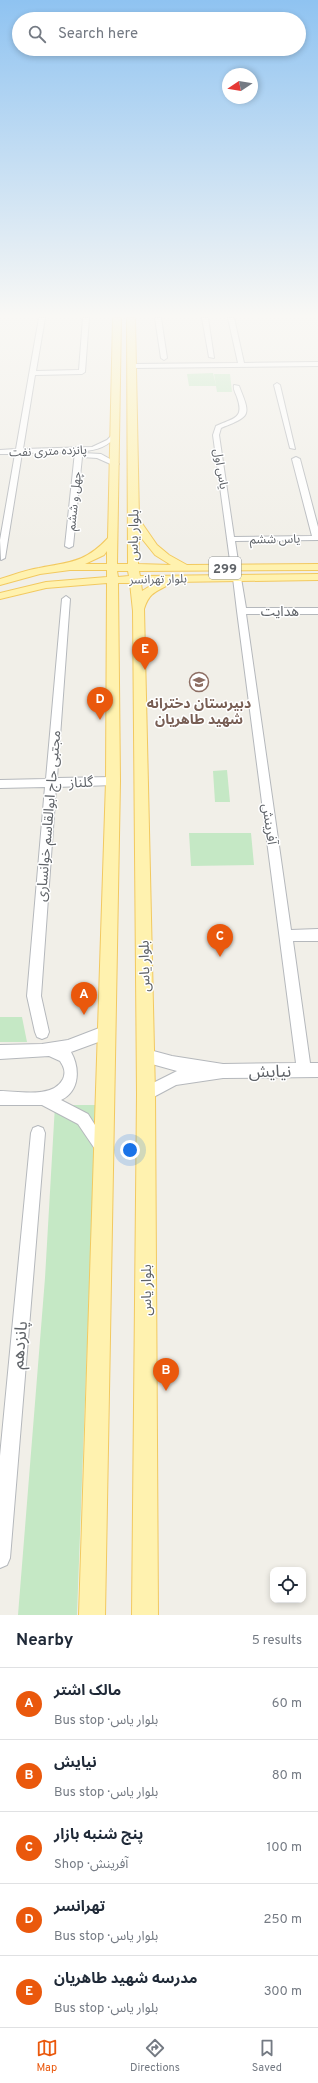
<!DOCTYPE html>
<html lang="en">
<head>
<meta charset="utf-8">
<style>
	:root { --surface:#fff; --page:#f6f6f7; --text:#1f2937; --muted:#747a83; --line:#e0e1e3; --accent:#ea580c }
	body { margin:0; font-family:Overpass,"Noto Sans Arabic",sans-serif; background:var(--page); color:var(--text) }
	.controls { position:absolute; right:12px; bottom:12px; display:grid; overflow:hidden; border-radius:8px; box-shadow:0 2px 6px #0003 }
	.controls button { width:36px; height:36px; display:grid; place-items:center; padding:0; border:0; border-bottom:1px solid var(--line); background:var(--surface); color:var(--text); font:20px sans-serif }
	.compass { position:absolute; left:222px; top:68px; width:36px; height:36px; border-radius:50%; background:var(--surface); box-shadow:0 2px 6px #0003; rotate:258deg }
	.you { position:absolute; left:130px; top:1150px; width:14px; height:14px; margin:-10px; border:3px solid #fff; border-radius:50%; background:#1a73e8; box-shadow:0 0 0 6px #1a73e833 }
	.badge { display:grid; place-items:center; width:26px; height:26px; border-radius:50%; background:var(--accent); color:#fff; font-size:13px; font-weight:700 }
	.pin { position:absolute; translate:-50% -33px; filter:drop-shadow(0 1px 2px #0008) }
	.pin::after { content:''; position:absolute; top:21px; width:14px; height:12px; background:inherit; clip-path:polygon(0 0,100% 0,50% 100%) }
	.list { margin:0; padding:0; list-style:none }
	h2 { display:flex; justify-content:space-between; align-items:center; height:52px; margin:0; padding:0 16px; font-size:17px }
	h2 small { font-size:13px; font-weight:400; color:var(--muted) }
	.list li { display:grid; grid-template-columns:26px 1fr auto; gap:12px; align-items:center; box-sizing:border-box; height:72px; padding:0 16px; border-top:1px solid var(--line) }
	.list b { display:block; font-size:15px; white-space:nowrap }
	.list p { margin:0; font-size:13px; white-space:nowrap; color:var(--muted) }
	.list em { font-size:13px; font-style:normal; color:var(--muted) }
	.icon { flex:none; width:22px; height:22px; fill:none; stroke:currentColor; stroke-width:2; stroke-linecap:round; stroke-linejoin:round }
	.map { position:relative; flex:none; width:318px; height:1615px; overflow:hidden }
	.search { position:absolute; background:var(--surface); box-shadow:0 2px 6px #0003; left:12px; right:12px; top:12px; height:44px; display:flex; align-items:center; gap:10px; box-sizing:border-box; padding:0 14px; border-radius:22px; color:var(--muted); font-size:15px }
	.sheet { height:412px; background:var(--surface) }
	nav { display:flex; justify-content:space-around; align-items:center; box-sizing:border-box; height:56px; border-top:1px solid var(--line); background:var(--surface); font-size:11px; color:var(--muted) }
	nav a { display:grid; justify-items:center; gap:2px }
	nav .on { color:var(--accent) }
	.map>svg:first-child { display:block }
	.green { fill:#c5e8c5 }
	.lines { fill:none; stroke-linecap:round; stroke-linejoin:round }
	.minor-casing { stroke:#b5b8bc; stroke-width:2 }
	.major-casing { stroke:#f2c960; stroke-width:2 }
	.minor { fill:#fff; fill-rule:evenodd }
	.major { fill:#fff2af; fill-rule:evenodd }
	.labels { text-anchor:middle; stroke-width:3; stroke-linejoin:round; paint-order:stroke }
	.far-street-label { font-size:12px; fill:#5f6368; stroke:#fff }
	.shield { fill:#fff; stroke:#8f9295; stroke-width:1 }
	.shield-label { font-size:13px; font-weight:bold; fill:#5f6368 }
	.street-label { font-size:14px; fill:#5f6368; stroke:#fff }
	.education-label { font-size:14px; font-weight:bold; fill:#785e54; stroke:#fff }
	.near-street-label { font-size:17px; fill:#5f6368; stroke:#fff }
</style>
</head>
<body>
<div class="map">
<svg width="318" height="1615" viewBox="0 0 318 1615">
	<rect width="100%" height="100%" fill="#f1efe8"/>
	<path class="green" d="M213 373 216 385 214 374H230L232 392H217L216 386H189L187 374Z
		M227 770 230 802H215L213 771Z
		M189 833H251L254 865 191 866Z
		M0 1017H22L27 1042H0Z
		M55 1105H96L77 1615H18L45 1278Z"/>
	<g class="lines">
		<g class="minor-casing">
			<path id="minor" d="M39 318H45L36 371 79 370 83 318H89L85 372 82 374 35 375 23 449 92 447 107 440 115 432 118 434C109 446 97 451 82 451V453L101 454 119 464 115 466 97 458 82 457 73 546 69 548 65 546 75 452 22 453 5 558 1 560 0 540 15 454H0V450L16 449Z
				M155 318H161L167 358 164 360 161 358Z
				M202 318H208L214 358 209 357Z
				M228 318H234L244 363 318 362V366L131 368 128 366 131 364 238 363Z
				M277 383 280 385 295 449 290 448 274 385Z
				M234 385 239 386C251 416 251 416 221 428L219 435 234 537 312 536 292 459 296 457 300 459 318 527V540L235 541 239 568 235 570 231 568 213 435 216 426C233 418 245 419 237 397 235 392 233 389 234 385Z
				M237 575 241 578 246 608H318V614H246L291 930 318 929V941H293L310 1063H318V1077L223 1078 176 1085 146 1101 141 1099 139 1094 141 1089 177 1071 141 1061 139 1056 141 1051 146 1049 172 1056 223 1064 296 1063 237 611 233 578Z
				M66 596 70 599 57 778 113 777 118 781 113 785 56 787 41 996 49 1032 47 1037 42 1039 37 1037 35 1032 27 996 45 787 0 788V780L46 779 62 599Z
				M107 1025 112 1027 114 1032 112 1037 71 1052C80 1068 80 1091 61 1100L88 1114 109 1147 107 1152 102 1154 97 1152 78 1124 42 1105H0V1091C18 1091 53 1099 63 1079 66 1072 64 1067 60 1061L49 1056 0 1059V1045L42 1044 68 1040Z
				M38 1126 43 1128 45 1133 10 1558 7 1565 0 1568V1456L31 1133 33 1128Z"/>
		</g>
		<g class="major-casing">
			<path id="major" d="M113 318H121L117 564H128L127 318H135L139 519 157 545 169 555 187 565 318 564V570L139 571 140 576 318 574V580L173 582C158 592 150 590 144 609L155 1094 158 1615H132L137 1094 133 611 130 583H118L120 781 105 1615H79L106 781 107 583 46 588 0 599V593L46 582 107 577V570H70L40 574 0 585V579C13 575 26 570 39 568 69 562 85 563 108 538ZM139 535 155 555 171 565 138 564ZM107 551V564H85L104 555ZM117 571H128L129 576 118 577ZM141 583H155L142 591Z"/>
		</g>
		<use href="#minor" class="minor"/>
		<use href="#major" class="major"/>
	</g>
	<linearGradient id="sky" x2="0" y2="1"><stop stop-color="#8fc3f1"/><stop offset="0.58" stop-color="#f9f8f5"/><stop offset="1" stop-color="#f9f8f5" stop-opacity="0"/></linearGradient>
	<rect width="318" height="544" fill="url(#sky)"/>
	<defs>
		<g id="school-ring" transform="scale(1)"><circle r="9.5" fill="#fff" stroke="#8d6e63" stroke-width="1.5"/><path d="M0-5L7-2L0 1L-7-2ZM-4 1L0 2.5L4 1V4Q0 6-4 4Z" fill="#8d6e63"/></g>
	</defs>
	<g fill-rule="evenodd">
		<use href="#school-ring" x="199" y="682"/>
	</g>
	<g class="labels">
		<g class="far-street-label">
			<text transform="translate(48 451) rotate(-2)" y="4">پانزده متری نفت</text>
			<text transform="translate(221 469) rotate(81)" y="4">یاس اول</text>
			<text transform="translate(74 501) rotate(-84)" y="4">چهل و ششم</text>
			<text transform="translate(275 539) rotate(-1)" y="4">یاس ششم</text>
			<text transform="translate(158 579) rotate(-1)" y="4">بلوار تهرانسر</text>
		</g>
		<rect class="shield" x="209" y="557" width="32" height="22" rx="3"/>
		<g class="shield-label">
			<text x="225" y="573">299</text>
		</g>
		<g class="street-label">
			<text transform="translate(133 535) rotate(-89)" y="5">بلوار یاس</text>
			<text x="280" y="616">هدایت</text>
			<text transform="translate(81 782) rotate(-2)" y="5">گلناز</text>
			<text transform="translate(48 816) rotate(-85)" y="5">مجتبی حاج ابوالقاسم خوانساری</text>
			<text transform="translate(270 824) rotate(82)" y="5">آفرینش</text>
			<text transform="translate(144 966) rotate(-91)" y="5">بلوار یاس</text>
			<text transform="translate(146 1290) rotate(-90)" y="5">بلوار یاس</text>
		</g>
		<g class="education-label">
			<text x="199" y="708">دبیرستان دخترانه<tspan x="199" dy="16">شهید طاهریان</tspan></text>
		</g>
		<g class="near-street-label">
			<text transform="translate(270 1071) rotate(-1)" y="6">نیایش</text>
			<text transform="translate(19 1345) rotate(-85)" y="6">پانزدهم</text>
		</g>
	</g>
</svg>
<div class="controls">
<button><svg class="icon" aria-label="locate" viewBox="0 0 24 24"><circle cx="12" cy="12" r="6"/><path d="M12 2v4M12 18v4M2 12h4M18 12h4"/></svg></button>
</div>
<svg class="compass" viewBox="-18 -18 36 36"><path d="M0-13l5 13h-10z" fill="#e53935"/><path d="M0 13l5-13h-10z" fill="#747a83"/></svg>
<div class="you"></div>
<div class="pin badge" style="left:84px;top:1015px">A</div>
<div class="pin badge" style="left:166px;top:1391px">B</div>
<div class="pin badge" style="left:220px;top:957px">C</div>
<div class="pin badge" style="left:100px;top:720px">D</div>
<div class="pin badge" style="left:145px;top:670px">E</div>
<div class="search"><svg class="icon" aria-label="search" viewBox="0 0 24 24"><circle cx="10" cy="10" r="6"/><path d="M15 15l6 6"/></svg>Search here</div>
</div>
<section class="sheet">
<h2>Nearby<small>5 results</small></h2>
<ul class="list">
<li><span class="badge">A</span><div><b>مالک اشتر</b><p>Bus stop · بلوار یاس</p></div><em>60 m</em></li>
<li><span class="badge">B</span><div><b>نیایش</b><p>Bus stop · بلوار یاس</p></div><em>80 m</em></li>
<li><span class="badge">C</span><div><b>پنج شنبه بازار</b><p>Shop · آفرینش</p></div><em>100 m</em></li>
<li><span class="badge">D</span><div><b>تهرانسر</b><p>Bus stop · بلوار یاس</p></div><em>250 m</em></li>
<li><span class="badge">E</span><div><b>مدرسه شهید طاهریان</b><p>Bus stop · بلوار یاس</p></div><em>300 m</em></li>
</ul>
</section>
<nav>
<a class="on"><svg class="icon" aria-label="map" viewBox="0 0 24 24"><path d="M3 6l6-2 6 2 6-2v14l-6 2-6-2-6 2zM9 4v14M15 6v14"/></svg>Map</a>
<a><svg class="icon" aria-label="directions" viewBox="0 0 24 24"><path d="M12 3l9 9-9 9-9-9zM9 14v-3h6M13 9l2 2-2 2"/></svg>Directions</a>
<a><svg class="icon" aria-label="saved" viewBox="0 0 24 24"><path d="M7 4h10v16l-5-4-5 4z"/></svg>Saved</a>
</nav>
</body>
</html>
